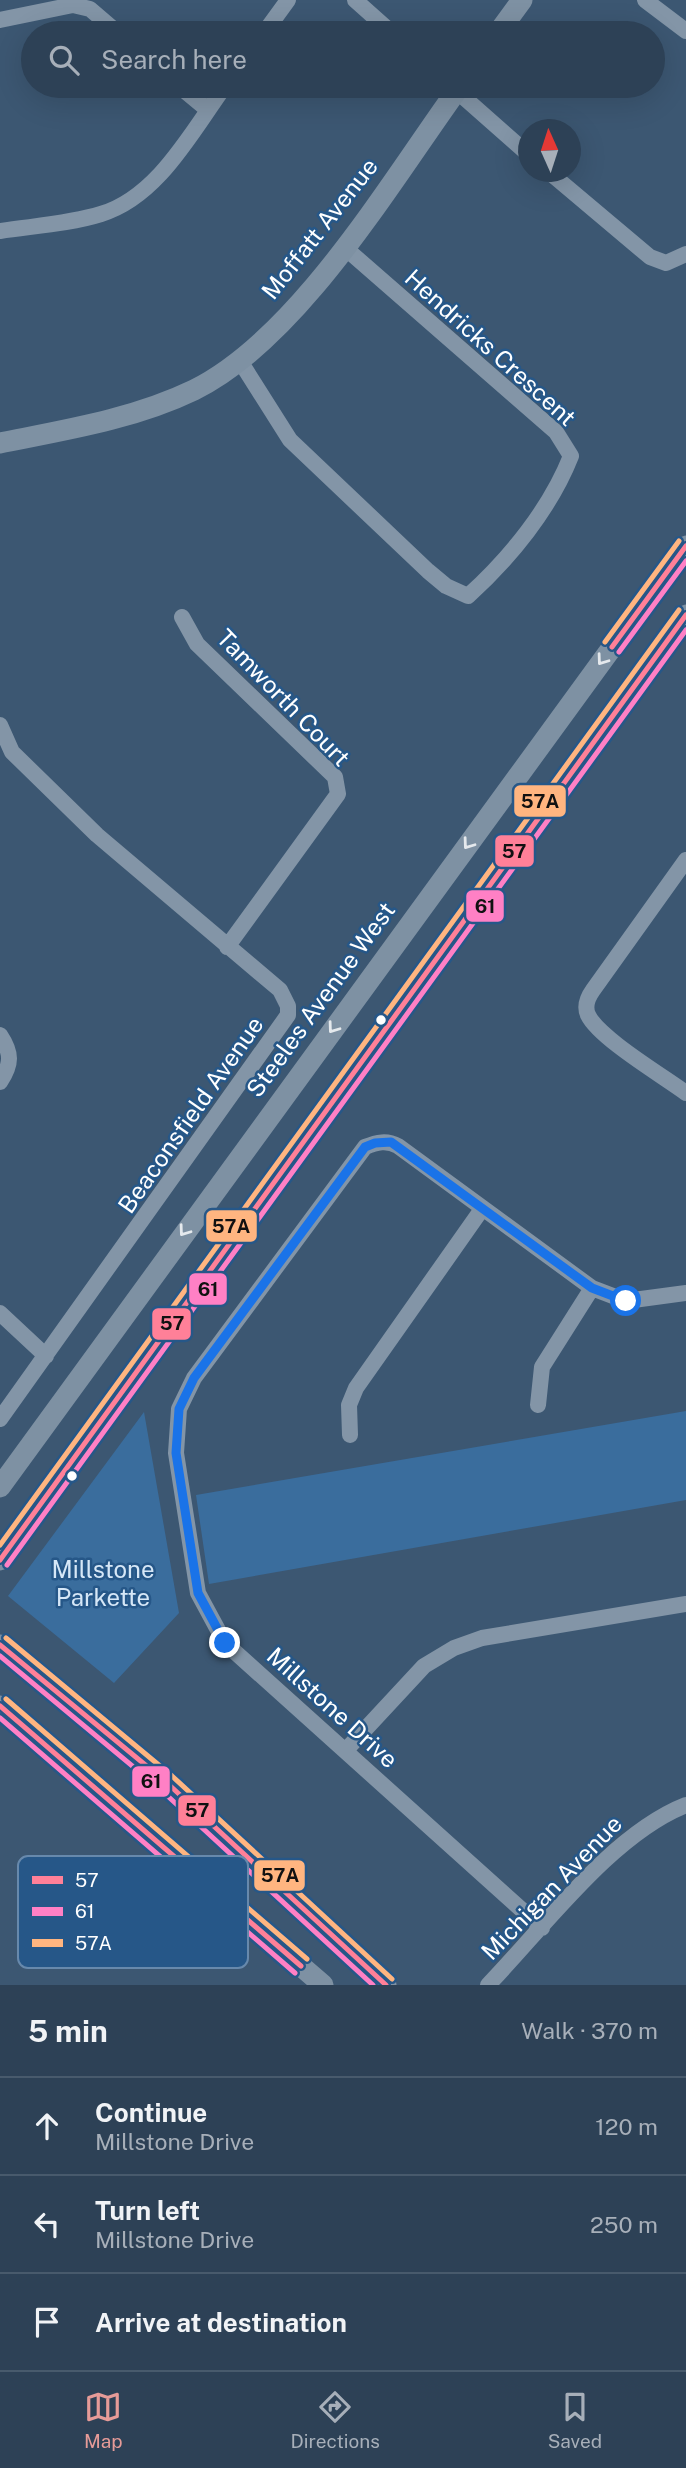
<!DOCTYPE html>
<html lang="en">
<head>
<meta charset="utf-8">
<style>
	:root { --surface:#2d4156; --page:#394c60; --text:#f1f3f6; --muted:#a7afb9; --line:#485a6c; --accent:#e69b98 }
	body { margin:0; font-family:"Public Sans",sans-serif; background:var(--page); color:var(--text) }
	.compass { position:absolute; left:518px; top:119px; width:63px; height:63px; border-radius:50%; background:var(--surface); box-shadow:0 7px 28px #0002; rotate:357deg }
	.stop { position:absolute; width:21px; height:21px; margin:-16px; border:5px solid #1a73e8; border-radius:50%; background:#fff }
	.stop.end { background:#1a73e8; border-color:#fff; box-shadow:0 2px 7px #0008 }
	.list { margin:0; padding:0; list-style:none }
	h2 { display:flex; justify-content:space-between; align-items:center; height:91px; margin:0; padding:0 28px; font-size:30px }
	h2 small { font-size:23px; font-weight:400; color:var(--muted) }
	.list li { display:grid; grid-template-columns:46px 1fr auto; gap:21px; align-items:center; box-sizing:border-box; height:98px; padding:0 28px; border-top:2px solid var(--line) }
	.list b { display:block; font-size:26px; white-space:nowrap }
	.list p { margin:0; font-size:23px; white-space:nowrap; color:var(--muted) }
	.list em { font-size:23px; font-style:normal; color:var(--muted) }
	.icon { flex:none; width:38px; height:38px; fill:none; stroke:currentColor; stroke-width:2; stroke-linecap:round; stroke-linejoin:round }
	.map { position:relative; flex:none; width:686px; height:1985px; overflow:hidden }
	.search { position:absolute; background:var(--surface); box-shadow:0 7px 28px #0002; left:21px; right:21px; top:21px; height:77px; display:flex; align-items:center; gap:18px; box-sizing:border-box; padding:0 24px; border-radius:38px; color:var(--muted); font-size:26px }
	.sheet { height:385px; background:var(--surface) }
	nav { display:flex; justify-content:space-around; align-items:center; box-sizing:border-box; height:98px; border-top:2px solid var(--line); background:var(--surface); font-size:19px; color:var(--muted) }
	nav a { display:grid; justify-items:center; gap:4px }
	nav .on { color:var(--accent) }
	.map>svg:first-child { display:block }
	.green { fill:#3a6d9d }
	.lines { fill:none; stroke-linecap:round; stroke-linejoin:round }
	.street { stroke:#8395a7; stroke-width:16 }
	.secondary { stroke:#7e91a3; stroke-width:21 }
	.bus-1-casing { stroke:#265788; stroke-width:10 }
	.bus-2-casing { stroke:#265788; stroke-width:10 }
	.bus-3-casing { stroke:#265788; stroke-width:10 }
	.bus-1 { stroke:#ff8098; stroke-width:5 }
	.bus-2 { stroke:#ff80c5; stroke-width:5 }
	.bus-3 { stroke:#ffb580; stroke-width:5 }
	.oneway { stroke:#e5e9ed }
	.route { stroke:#1a73e8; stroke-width:9 }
	.bus-dot { fill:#fff; stroke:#265788; stroke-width:2.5 }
	.labels { text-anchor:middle; stroke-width:5; stroke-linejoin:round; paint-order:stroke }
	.street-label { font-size:24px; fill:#fff; stroke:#265788 }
	.park-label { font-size:24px; fill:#d6e7f7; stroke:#265788 }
	.key { fill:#265788; stroke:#6789ac; stroke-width:2 }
	.key-label { font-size:19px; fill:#fff }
	.line-badge { stroke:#265788; stroke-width:2.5 }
	.pale-badge-label { font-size:19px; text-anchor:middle; font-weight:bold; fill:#111 }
</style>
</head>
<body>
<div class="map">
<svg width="686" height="1985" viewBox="0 0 686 1985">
	<rect width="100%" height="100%" fill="#3c5772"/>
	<path class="green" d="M686 1411V1500L209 1584 196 1495Z
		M144 1412 179 1613 114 1683 8 1596Z"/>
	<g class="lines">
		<path class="street" d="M355 0 392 33
			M645 0 686 31
			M0 20 73 5 90 9 118 33
			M264 33 288 0
			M179 86 208 110
			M451 86 528 154
			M549 172 650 257 666 263 686 254
			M0 231C32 226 69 224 101 214 158 197 192 131 225 86
			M240 361 290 440 428 571 446 586 468 596C510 558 550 509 571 456L556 432 344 247
			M182 617 197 644 335 777 338 794 227 947
			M0 725 12 752 97 835 280 990 288 1006V1015L0 1419
			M686 860 593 990C588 997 584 1006 588 1015 599 1038 663 1076 686 1093
			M0 1035C12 1053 12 1064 0 1082
			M0 1313 46 1356
			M538 1405 542 1367 592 1288
			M350 1435 349 1405 356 1388 482 1209
			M346 1750 424 1666 454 1648 482 1638 686 1604
			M542 1928 225 1643 198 1593 176 1453 179 1409 194 1378 365 1147C377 1142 387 1140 398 1146L592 1288 626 1301 686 1293
			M488 1985C544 1927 612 1834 686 1805"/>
		<path class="secondary" d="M498 33 522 0
			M0 443C65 430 134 419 194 390 299 338 391 181 460 86
			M0 1487 686 546
			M0 1560 686 615
			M0 1645 166 1782 386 1985
			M0 1706 323 1985"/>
		<g class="bus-1-casing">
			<path id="bus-1" d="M612 647 686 546
				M0 1560 686 615
				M0 1645 166 1782 386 1985
				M0 1706 301 1966"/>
		</g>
		<g class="bus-2-casing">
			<path id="bus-2" d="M619 652 686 561
				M7 1565 686 630
				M0 1656 160 1789 373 1985
				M0 1718 295 1973"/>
		</g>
		<g class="bus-3-casing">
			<path id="bus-3" d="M605 642 679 541
				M0 1545 679 610
				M6 1638 172 1776 392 1979
				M6 1699 307 1959"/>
		</g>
		<use href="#bus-1" class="bus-1"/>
		<use href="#bus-2" class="bus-2"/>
		<use href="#bus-3" class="bus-3"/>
	</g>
	<defs><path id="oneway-chevron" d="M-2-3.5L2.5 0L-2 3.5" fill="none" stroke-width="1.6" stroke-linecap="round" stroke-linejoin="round" transform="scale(1.75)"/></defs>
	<g class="oneway">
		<use href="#oneway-chevron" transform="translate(602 660) rotate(126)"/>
		<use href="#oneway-chevron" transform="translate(468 844) rotate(126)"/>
		<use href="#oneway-chevron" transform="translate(333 1028) rotate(126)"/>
		<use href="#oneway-chevron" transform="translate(184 1231) rotate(126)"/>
	</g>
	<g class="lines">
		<path class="route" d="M225 1643 198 1593 176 1453 179 1409 194 1378 365 1147 375 1143 391 1142 592 1288 626 1301"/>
	</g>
	<g class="bus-dot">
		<circle cx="381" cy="1020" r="6"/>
		<circle cx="72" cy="1476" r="6"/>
	</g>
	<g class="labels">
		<g class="street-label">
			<text transform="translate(320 229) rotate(-52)" y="8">Moffatt Avenue</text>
			<text transform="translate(490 348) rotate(42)" y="8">Hendricks Crescent</text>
			<text transform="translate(283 698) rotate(46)" y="8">Tamworth Court</text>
			<text transform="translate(321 1000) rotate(-54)" y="8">Steeles Avenue West</text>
			<text transform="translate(191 1115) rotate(-55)" y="8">Beaconsfield Avenue</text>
			<text transform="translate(332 1708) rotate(42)" y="8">Millstone Drive</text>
			<text transform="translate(552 1888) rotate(-46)" y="8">Michigan Avenue</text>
		</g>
		<g class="park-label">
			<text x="103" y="1578">Millstone<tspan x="103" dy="28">Parkette</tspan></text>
		</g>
	</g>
	<rect x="18" y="1856" width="230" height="112" rx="10" class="key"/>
	<rect x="32" y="1876" width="31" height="8" fill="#ff8098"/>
	<rect x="32" y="1907" width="31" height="9" fill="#ff80c5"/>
	<rect x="32" y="1939" width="31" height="8" fill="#ffb580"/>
	<g class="key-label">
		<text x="75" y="1887">57</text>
		<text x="75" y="1918">61</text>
		<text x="75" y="1950">57A</text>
	</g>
	<g class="line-badge">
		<rect x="513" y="784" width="54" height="34" rx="7" fill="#ffb580"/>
		<rect x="494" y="834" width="41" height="34" rx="7" fill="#ff8098"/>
		<rect x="465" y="889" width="40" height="34" rx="7" fill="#ff80c5"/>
		<rect x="205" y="1209" width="53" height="34" rx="7" fill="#ffb580"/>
		<rect x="188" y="1272" width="40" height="34" rx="7" fill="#ff80c5"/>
		<rect x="151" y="1307" width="41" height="34" rx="7" fill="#ff8098"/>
		<rect x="131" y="1765" width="40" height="33" rx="7" fill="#ff80c5"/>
		<rect x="177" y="1794" width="40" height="33" rx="7" fill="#ff8098"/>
		<rect x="253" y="1859" width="53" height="33" rx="7" fill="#ffb580"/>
	</g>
	<g class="pale-badge-label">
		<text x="540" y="808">57A</text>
		<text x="514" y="858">57</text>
		<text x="485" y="913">61</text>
		<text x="231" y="1233">57A</text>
		<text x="208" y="1296">61</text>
		<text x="172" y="1330">57</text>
		<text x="151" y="1788">61</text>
		<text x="197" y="1817">57</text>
		<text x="280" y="1882">57A</text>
	</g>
</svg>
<svg class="compass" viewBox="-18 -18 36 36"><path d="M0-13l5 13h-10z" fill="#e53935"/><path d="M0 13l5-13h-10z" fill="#a7afb9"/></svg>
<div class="stop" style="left:626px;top:1301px"></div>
<div class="stop end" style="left:225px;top:1643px"></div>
<div class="search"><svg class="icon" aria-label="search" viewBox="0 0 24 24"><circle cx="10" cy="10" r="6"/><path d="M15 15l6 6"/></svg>Search here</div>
</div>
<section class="sheet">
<h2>5 min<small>Walk · 370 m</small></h2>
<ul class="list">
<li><svg class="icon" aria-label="ahead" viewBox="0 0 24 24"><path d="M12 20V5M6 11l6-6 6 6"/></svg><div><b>Continue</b><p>Millstone Drive</p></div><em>120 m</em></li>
<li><svg class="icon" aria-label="left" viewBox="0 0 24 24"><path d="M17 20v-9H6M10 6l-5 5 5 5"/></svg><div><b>Turn left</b><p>Millstone Drive</p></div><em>250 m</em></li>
<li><svg class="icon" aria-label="arrive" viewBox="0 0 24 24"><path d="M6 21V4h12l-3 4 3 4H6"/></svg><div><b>Arrive at destination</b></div></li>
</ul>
</section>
<nav>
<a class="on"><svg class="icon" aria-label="map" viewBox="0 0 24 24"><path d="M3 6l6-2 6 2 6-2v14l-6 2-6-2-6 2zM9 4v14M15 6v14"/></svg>Map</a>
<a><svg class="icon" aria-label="directions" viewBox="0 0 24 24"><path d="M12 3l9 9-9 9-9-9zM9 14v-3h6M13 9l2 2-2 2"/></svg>Directions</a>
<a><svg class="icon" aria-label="saved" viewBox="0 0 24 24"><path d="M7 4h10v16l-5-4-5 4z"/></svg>Saved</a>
</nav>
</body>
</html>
